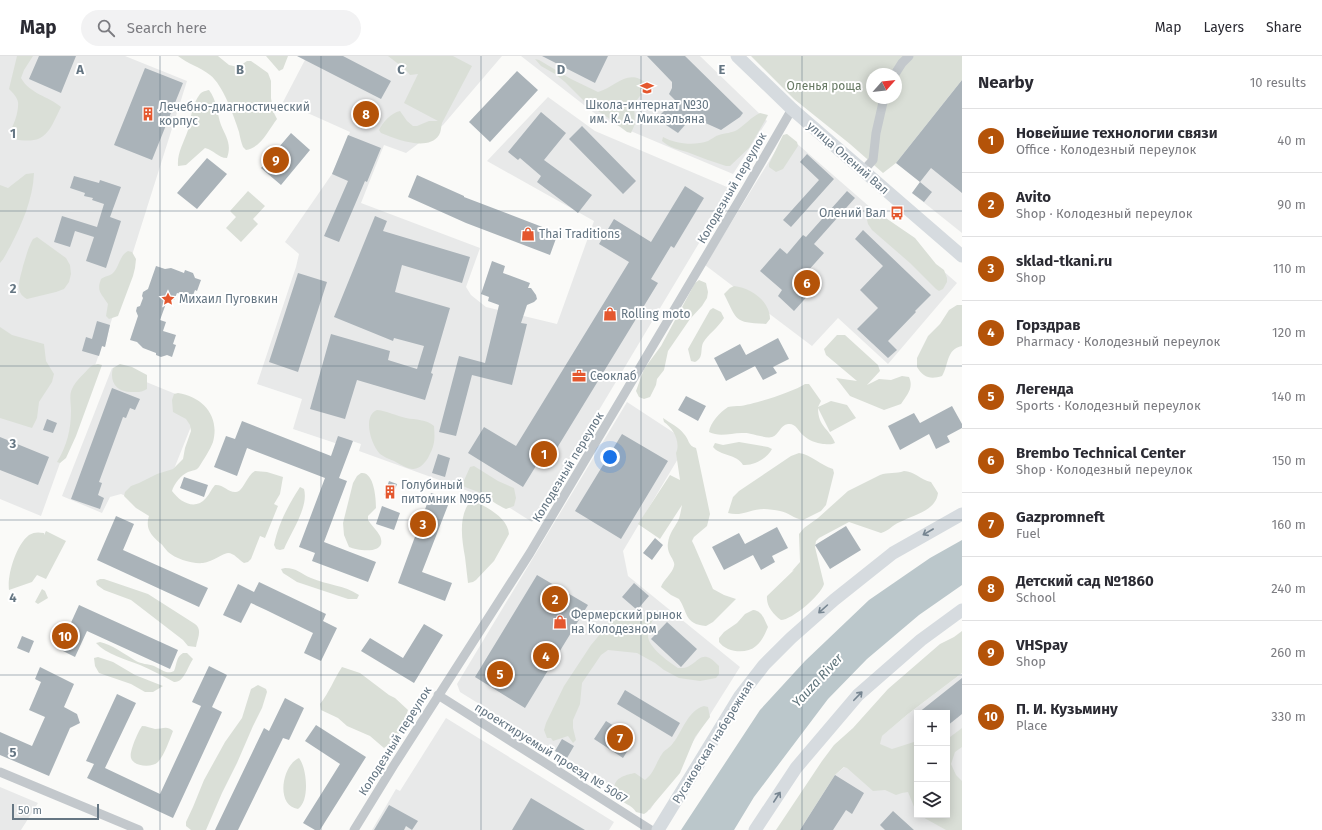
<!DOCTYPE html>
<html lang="en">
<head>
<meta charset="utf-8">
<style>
	:root { --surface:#fff; --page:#f2f2f3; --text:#2b2b33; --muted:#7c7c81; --line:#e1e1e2; --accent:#b45309 }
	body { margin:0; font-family:"Fira Sans",sans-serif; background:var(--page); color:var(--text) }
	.controls { position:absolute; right:12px; bottom:12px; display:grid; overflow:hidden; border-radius:0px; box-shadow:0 2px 10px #0003 }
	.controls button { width:36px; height:36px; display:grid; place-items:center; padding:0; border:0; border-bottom:1px solid var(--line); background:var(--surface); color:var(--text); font:20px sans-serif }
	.compass { position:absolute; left:866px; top:12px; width:36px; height:36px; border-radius:50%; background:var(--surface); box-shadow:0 2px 10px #0003; rotate:63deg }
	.scale { position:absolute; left:12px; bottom:10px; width:87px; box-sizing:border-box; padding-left:4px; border:2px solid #657683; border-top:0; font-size:11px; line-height:14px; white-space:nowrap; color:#657683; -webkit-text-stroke:3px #fff; paint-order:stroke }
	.you { position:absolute; left:610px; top:401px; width:14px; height:14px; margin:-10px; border:3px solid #fff; border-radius:50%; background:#1a73e8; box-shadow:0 0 0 6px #1a73e833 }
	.badge { display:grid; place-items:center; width:26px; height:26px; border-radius:50%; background:var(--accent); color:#fff; font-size:13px; font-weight:700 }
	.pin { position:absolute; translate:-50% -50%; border:2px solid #fff; box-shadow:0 1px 4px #0006 }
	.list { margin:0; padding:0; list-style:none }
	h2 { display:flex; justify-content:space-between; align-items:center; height:52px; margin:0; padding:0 16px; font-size:17px }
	h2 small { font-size:13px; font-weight:400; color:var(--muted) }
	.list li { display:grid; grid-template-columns:26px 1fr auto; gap:12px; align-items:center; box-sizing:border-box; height:64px; padding:0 16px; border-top:1px solid var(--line) }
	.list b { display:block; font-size:15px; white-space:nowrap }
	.list p { margin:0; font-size:13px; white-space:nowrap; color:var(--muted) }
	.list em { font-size:13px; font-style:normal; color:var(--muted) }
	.icon { flex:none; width:22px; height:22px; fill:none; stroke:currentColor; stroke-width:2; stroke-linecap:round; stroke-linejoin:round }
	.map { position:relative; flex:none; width:962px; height:774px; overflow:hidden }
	header { display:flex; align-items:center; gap:24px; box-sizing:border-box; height:56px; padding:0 20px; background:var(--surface); border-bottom:1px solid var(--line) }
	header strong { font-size:19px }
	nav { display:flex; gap:22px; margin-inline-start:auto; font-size:14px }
	.search { width:280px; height:36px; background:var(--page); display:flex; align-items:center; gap:10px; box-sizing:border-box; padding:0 14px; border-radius:22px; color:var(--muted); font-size:15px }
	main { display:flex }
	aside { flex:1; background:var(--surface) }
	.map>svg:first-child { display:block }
	.built { fill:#e8e9e9; fill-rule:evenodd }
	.green { fill:#dadfd7; fill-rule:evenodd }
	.water { fill:#bbc7cb }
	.building { fill:#aab3b9 }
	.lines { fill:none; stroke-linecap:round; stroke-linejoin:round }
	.street { stroke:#c3c8cc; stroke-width:9 }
	.secondary { stroke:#d6dbdf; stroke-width:13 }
	.oneway { stroke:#768591 }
	.grid { fill:none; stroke:#657683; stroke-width:1; stroke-opacity:0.55 }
	.labels { text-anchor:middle; stroke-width:4; stroke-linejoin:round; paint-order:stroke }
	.park-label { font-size:12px; fill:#687a64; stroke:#fff }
	.poi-label { font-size:12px; fill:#657683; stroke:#fff; text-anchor:start }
	.street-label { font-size:12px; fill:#657683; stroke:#fff }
	.water-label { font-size:13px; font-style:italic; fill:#60757c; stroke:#fff }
	.grid-label { font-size:13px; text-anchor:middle; font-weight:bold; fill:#657683; stroke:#fff; stroke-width:4; stroke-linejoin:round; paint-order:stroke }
</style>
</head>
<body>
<header>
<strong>Map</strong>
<div class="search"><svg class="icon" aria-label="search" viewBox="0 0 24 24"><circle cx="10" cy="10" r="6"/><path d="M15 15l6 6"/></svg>Search here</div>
<nav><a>Map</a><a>Layers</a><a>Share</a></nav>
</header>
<main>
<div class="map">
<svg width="962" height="774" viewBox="0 0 962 774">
	<rect width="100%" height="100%" fill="#fafaf8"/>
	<path class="built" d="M0 0H125L187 25 110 269 105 291 102 290 41 460 0 443Z
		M307 0H502L443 69 406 97 384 89 361 147 480 192 466 231 471 239 486 251 557 268 594 165 487 105 548 41 595 75 727 131 729 137 532 466 510 452 453 429 359 395 361 388 352 385 350 392 293 373 302 343 257 328 296 211 299 198 285 186 332 118 350 76 283 46Z
		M521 0H700L767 65 733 118 602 63Z
		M962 24V177L912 137 920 126 896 107Z
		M786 78 957 227 888 308 838 262 812 290 705 209Z
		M112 312 200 348 158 453 121 438 110 441 102 457 62 440Z
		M627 346 688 386 623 495 628 520 740 611 650 754 460 636 457 628Z
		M962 617V774H800L835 719 908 658ZM917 657H947V759H917Z
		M446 662 614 766 609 774H372L396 733 400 735Z
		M0 731 38 747 21 774H0Z"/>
	<path class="green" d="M17 0H33L24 14 21 22C30 38 48 40 61 51 48 78 45 89 13 83L9 76C14 70 19 55 18 46 17 41 13 37 9 33Z
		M178 0H218L229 9 238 11 247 5H251L268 17 271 25V42L273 55 277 63C269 73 261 92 246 94L243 91C241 86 240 81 239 76 234 60 223 29 210 19 200 11 188 8 178 0Z
		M266 0H288L283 13 279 15Z
		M388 0H453L472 10 442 67C441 71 441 76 439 79 428 96 396 83 381 77L379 74C383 66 391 57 400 55L407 65 413 70H417L429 65H438L404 47 418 18 410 19 405 13Z
		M751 0H962V24L896 107 883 117 850 88 794 43ZM872 18H896V42H872Z
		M535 3 539 4 571 23 598 36C616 31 628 11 647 28L646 32 634 48 635 68 631 77 627 76 607 61 586 47 565 26 555 18 541 10Z
		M209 34C217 44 217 58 221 69 226 81 232 88 227 102 218 102 214 94 205 92L186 109 178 110C177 97 184 86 188 74 191 62 192 48 200 38 203 35 205 35 209 34Z
		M760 57 768 59 766 63 749 92 730 110H726C713 106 700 101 687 96 677 93 670 92 662 85L663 81C676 88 694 90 708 85 712 83 715 80 719 79 725 77 732 77 737 74 745 69 751 61 760 57Z
		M787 78 797 86 798 90 783 113 776 116 769 111V108L783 79Z
		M34 117C33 143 22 168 10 191 7 196 4 203 0 207V129L8 132 26 118Z
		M248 135 265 150 253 163 258 168 241 186 226 172 236 161 230 155Z
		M873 156H877L915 182 936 208 944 214 947 222V226L943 233 939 235 936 233 910 207 872 174 868 168 867 164Z
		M37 181 66 202 70 209 71 218 69 226 64 233 56 236 27 243C13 236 21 221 23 210 26 201 28 191 33 183Z
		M128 195 132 196 136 203 135 212 133 220 118 260 109 263 106 260 108 248C102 238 96 236 101 223 105 220 110 220 113 217 120 210 119 200 128 195Z
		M699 224 706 227 708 236 707 242 702 250 690 263 668 295 664 314 657 323 656 329 650 341 644 343 639 341 636 335 644 313 661 290 695 227Z
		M734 230C751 232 770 245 770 263L766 268C734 266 738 266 724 238L730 232Z
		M957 249H962V290C946 293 949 309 942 320 930 324 923 321 917 311V302L928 280 940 268 949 254Z
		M713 252 721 256 724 262C718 272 708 278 703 287 700 294 704 302 695 306L691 305 688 293 710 254Z
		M0 271 12 279 44 288 46 305 54 318 52 326 39 346 37 362 32 372 0 362Z
		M837 279H845L878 309 880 315 867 329 879 323 891 324 902 320 909 321C914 332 907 339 901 348L884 354 850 340 836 322 857 325 826 299 824 293Z
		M98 308 102 309 76 380 66 402 60 407 57 406C67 390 71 373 71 355 71 347 69 339 72 333 76 324 84 318 90 311L93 309Z
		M120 308 132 311 147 319V333C141 337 137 336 131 336 117 336 109 326 113 312Z
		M805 328H809L821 345 818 351 831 345 847 349 856 362 830 376 818 352C818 371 829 372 835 387 831 389 828 388 823 388 816 387 810 385 804 380 798 375 796 367 788 368 780 369 779 379 772 381 766 383 752 377 745 377 732 376 721 382 709 376 710 367 720 356 728 351 732 350 736 350 740 350 755 348 793 336 805 328Z
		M178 337C203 341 220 360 213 386 210 394 204 403 199 411 196 415 193 414 188 416 181 419 174 428 172 435 180 446 195 455 206 442 210 438 211 433 215 429 223 428 229 437 236 436 243 436 247 419 255 415L267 416 283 421 280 438 274 448 278 450 265 482 260 480 251 503 248 506 244 507C239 504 234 497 228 497 223 497 212 506 203 507 192 508 176 503 168 496 165 493 163 489 160 487 151 479 145 473 149 460L136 452 124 440 125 436 131 430 139 427 157 418 173 413 183 403 185 392 191 375 190 369 186 363 173 356 172 344 174 338Z
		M377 354C388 355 396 360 406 362 416 364 426 363 434 370 435 384 435 389 428 402 417 419 408 413 394 405 389 403 384 401 380 398 371 389 362 360 377 354Z
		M663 362C670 367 679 371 684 378 689 383 688 390 696 392L697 396 710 458 707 470 694 481 692 485 694 489 713 533 724 539 736 543 713 566 706 570C684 568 688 556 679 543L671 539 661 531C663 524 672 518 674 510 676 504 666 498 668 487 669 478 674 472 678 465 680 461 681 454 682 449L660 483 638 468 670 419 680 424 676 397C681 386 673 372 664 366Z
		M739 386 768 391 772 393C767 402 755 410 743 409 737 398 720 400 713 391L715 387 723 389Z
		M799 397C812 399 820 409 833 413L834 417 826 449 821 455 803 464C794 463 788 456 780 455 775 454 769 453 764 453 751 453 741 461 728 457L733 441 739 435 791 400Z
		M474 410 498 425 514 432 516 442 514 450 506 453C497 449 491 444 484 439 477 434 469 434 462 429L470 411Z
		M904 415C914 415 921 424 931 426L938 437C936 455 913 459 900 466 892 469 889 475 881 477L849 466 819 482 816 485 815 491 824 528C821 539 792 564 781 564 773 558 766 550 767 540L794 514 792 515 800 506 799 478 804 472 818 462 848 435 880 419C888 416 896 418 904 415Z
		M361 417C374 415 376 442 376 452L368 460V464C371 469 377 474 380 480 388 499 358 495 349 491L344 479 343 467 353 427 357 420Z
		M300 431 304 433C309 451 291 476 284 493L280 494 276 493 274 489C279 466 288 450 300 431Z
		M474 445C487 451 508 462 509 478L494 505 476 524 473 526 468 527C467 518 466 510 465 501 462 485 458 460 470 446Z
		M46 475 66 485 46 523 37 519 32 526 9 534C7 519 16 489 29 479 34 476 38 476 44 477V479Z
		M285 512C297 512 301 518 311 522 327 529 344 529 359 539L357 543H348L297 526 283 517 281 513Z
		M100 523H104L148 538 195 568C203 574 197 583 196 591L188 590 183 584 131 544 104 534 97 529 96 525Z
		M42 533 45 535 48 542 38 548 35 546Z
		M753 554C763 555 764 564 768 571 765 578 762 585 756 590 746 599 726 596 719 586V582L724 576 737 567 745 558Z
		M619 555 640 560 651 557 655 559C653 565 647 573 648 580 648 591 669 606 678 612 699 614 698 587 719 610V618L716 622 700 625 679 622 664 614 655 607 637 597 608 594 601 599 582 627 580 648 573 664V672L576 684 573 687 568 680 553 685 551 682H547L544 674 546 667 564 630 591 589 607 570 616 556Z
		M962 575V617L908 658 882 680 880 688 892 693 917 685V758L908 736 902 737 896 739 885 734 873 735 847 712 844 711 835 719 800 774H776L822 705 834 689 853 672 888 633 940 588 954 581Z
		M100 586C111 588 126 599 136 605 141 608 148 608 154 610 161 613 167 619 174 615 177 608 176 601 183 597H187L193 603C188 610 184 627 174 626 163 620 152 614 140 609 127 604 106 598 96 587Z
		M98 601 113 606 135 619 163 630 153 636H145L131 628 99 617 95 610 94 602Z
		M342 611 360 617 389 639 395 642 408 654C402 672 400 682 384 692L370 680 347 670 338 662 321 654 320 648C329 637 334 623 342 611Z
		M258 629 266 633 267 636 262 652 253 670 237 707 222 737 206 774H191L186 770V766L193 751 204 724 225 686 242 662 251 633Z
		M704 650 708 651 710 661 695 681 680 717 647 756 644 758 636 756C632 749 626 749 621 744 619 742 618 739 616 736 610 723 625 719 635 717L645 724C655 716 655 708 662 698 664 694 670 692 673 687 683 675 687 655 704 650Z
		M142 670C147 670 150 672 155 673 162 673 167 669 173 675 169 685 165 698 158 706 152 712 134 711 131 702 129 696 138 676 142 670Z
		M962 672V691L955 696 951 708 956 719 962 725V774H946L919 759H947V681H950Z
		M299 702C307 712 310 745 298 753 275 750 282 709 299 702Z"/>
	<path class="water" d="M962 484V529L919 559 867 603 828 643 754 741 734 774H681L760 654 805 605 869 544 930 502Z"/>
	<path class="building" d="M39 0H76L61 37 29 23Z
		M297 0H343L391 25 381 43Z
		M542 0H608L595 27Z
		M647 0H685L743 57 740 61 721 74 692 61 678 77 666 69 659 60 675 44 669 38 672 32V26Z
		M145 12 183 27 152 104 114 89Z
		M517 15 538 34 490 86 469 66Z
		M962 24V137L931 112 920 126 896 107Z
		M541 56 566 77 544 104 592 139 578 157 537 126 541 120 520 102 518 104 508 96Z
		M582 70 636 125 623 138 569 83Z
		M291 77 310 94 281 129 261 112Z
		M348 79 381 92 367 126 365 125 339 186 324 180 348 125 332 118Z
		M807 98 834 123 791 171 783 164 819 124 800 106Z
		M207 102 227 118 197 153 177 137Z
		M417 119 464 140V141L558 177 550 199 466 167 408 141Z
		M74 120 99 127 100 124 121 131 110 161 121 165 106 212 86 205 94 181 75 175 70 191 54 186 62 160 97 171 104 148 92 144 93 142 84 140 85 137 70 132Z
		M920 126 932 136 924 146 912 137Z
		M685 130 704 142 674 192 671 190 651 223 658 227 546 410 539 405 523 431 468 397 484 371 516 390 629 206 599 188 614 163 651 186Z
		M847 135 855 142 814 188 824 197 807 216 819 227 794 255 778 240 782 234 760 215 780 192 787 198 803 179 806 181Z
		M375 160 387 165 383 175 470 201 462 227 402 209 395 236 450 252 431 317 433 318 425 344 357 324 345 363 310 353 331 278 390 295 388 304 417 313 424 290 394 282 393 285 334 261Z
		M863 174 931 239 915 255 916 256 888 285 897 294 888 302 857 273 878 252 860 234 883 210 855 183Z
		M492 205 505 210 503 217 530 227 528 232H531L536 239 537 243 534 246 527 249 521 267 527 268 512 329 472 319 456 380 439 376 459 300 485 307 499 249 488 245 489 241 481 238Z
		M156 210 165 213 171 212 184 217 185 214 193 217 195 222 201 224 197 235 195 234 192 242 177 237 174 244 168 242 160 264 166 266 163 275 176 279 173 288 176 289 172 301 167 299 161 301 156 299V297L143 292 137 286 130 284 138 260 136 255 137 251 140 250 143 242 142 240 143 236 148 233Z
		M298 217 327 226 298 316 269 306Z
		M97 265 110 269 105 291 102 290 99 300 82 295 86 281 92 283Z
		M778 282 789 303 773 311 777 317 763 324 755 310 726 325 714 302 740 288 746 299Z
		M112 332 140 343 135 354 130 352 126 362 123 361 99 426 102 427 98 439 104 442 100 453 71 443Z
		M686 340 706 350 698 365 678 354Z
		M952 350 962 368V372L947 380 950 386 936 393 929 378 900 394 888 370 914 357 920 367Z
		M47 363 57 367 53 377 43 374Z
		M242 365 331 400 338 380 353 385 339 422 347 425 324 486 376 506 368 526 312 505 315 497 299 491 325 422 247 392 237 420 214 411 226 380 235 383Z
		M622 378 668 405 621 483 575 455Z
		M0 381 49 401 38 429 0 414Z
		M438 398 450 402 445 421 432 417Z
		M184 421 208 429 204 441 180 432Z
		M389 425 397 428 392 442 384 439Z
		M431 437 440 440 439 445 441 441 450 444 422 516 452 527 445 545 398 527Z
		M382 450 400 457 394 474 376 468Z
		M116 460 134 468 123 494 208 532 199 551 97 504Z
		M846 470 861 494 830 513 815 489Z
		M777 471 788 492 772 500 775 506 761 514 753 499 724 514 712 491 739 477 745 488Z
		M655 482 663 489 652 504 643 497Z
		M537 519 588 549 525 652 475 621Z
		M259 526 326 558 323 565 337 572 321 605 304 597 313 577 266 554 251 547 241 567 223 559 238 528 254 536Z
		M634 527 649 540 637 554 622 541Z
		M79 549 178 594 170 613 87 575 75 601 59 593Z
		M667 566 697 593 681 611 651 583Z
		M424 568 443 579 414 627 361 595 370 582 403 602Z
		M22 580 34 585 29 597 17 592Z
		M209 610 227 619 212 651 222 656 173 762 87 722 94 708 86 705 117 638 136 647 105 712 160 738 201 650 192 646Z
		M40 611 74 628 64 651 77 658 80 667 70 672 49 720 0 699V676L32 690 45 661 29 654 41 626 35 623Z
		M962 622V658L947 670V657H918Z
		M625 634 680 667 672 681 617 648Z
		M285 642 304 652 289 684 283 682 238 774H215L264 672 269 675Z
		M606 665 635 683 623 702 594 683Z
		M316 669 366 701 320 774H315L303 767 340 708 305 685Z
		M562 683 574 690 567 702 555 695Z
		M835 719 864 737 852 758 846 754 833 774H800Z
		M531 742 585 774H512Z
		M389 749 418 765 412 774 406 770 404 774H374Z
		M893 755 914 774H885L880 769Z"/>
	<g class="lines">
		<path class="street" d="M895 18 902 7 909 0
			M863 115 873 104 876 77 884 42
			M438 639 651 774
			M0 716 139 774
			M354 774 394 709 530 497 747 131 792 53"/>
		<path class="secondary" d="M737 0 792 53 962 200
			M658 774 740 640 764 609 791 582 834 544 893 497 962 458
			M755 774 796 712 858 639 921 584 962 554"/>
	</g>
	<defs><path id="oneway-shaft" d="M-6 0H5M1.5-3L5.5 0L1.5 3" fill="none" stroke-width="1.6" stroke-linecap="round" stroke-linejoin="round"/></defs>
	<g class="oneway">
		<use href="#oneway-shaft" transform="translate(928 476) rotate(150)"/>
		<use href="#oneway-shaft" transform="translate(823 553) rotate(138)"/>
		<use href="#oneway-shaft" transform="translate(858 640) rotate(-46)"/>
		<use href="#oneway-shaft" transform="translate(777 741) rotate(-57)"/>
	</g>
	<path class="grid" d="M160 0V774M321 0V774M481 0V774M641 0V774M802 0V774M0 155H962M0 310H962M0 464H962M0 619H962"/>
	<defs>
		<g id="school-bare" transform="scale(1.08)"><path d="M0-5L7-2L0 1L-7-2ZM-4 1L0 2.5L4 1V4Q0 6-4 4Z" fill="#e4572e" stroke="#fff" stroke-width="2.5" paint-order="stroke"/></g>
		<g id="building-bare" transform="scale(1.08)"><path d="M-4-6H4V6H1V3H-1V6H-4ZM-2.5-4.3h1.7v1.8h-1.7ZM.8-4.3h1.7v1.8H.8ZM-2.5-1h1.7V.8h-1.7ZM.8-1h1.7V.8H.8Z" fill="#e4572e" stroke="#fff" stroke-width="2.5" paint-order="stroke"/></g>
		<g id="bus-bare" transform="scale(1.08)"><path d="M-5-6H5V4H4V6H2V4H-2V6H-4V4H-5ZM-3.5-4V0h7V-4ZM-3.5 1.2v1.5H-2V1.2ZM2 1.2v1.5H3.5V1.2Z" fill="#e4572e" stroke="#fff" stroke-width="2.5" paint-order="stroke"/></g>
		<g id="shop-bare" transform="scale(1.08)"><path d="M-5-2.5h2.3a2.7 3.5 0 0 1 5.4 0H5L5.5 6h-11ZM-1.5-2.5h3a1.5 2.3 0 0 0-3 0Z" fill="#e4572e" stroke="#fff" stroke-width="2.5" paint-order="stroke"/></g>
		<g id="sight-bare" transform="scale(1.08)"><path d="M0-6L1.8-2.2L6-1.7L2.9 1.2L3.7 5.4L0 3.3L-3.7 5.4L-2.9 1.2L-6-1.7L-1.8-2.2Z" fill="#e4572e" stroke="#fff" stroke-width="2.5" paint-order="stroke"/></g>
		<g id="office-bare" transform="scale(1.08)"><path d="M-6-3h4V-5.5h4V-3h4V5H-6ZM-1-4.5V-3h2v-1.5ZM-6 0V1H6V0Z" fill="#e4572e" stroke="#fff" stroke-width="2.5" paint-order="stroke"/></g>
	</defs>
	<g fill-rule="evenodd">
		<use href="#school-bare" x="647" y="32"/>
		<use href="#building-bare" x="148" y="58"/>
		<use href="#bus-bare" x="897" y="157"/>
		<use href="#shop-bare" x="528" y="178"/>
		<use href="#sight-bare" x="168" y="243"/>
		<use href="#shop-bare" x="610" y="258"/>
		<use href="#office-bare" x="579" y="320"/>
		<use href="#building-bare" x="390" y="436"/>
		<use href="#shop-bare" x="560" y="566"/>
	</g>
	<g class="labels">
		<g class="park-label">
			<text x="824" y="34">Оленья роща</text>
		</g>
		<g class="poi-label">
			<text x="647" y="53" text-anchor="middle">Школа-интернат №30<tspan x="647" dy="14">им. К. А. Микаэльяна</tspan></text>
			<text x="159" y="55">Лечебно-диагностический<tspan x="159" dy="14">корпус</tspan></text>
			<text x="886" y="161" text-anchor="end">Олений Вал</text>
			<text x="539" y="182">Thai Traditions</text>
			<text x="179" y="247">Михаил Пуговкин</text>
			<text x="621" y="262">Rolling moto</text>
			<text x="590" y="324">Сеоклаб</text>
			<text x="401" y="433">Голубиный<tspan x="401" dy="14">питомник №965</tspan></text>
			<text x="571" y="563">Фермерский рынок<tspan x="571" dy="14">на Колодезном</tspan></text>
		</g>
		<g class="street-label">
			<text transform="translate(848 102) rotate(41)" y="4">улица Олений Вал</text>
			<text transform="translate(732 132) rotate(-60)" y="4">Колодезный переулок</text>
			<text transform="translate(568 411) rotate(-59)" y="4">Колодезный переулок</text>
			<text transform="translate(395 685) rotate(-58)" y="4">Колодезный переулок</text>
			<text transform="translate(713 686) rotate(-58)" y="4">Русаковская набережная</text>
			<text transform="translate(551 697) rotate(32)" y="4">проектируемый проезд № 5067</text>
		</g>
		<g class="water-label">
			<text transform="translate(817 624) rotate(-47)" y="5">Yauza River</text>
		</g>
	</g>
	<g class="grid-label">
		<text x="80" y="18">A</text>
		<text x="240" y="18">B</text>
		<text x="401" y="18">C</text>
		<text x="561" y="18">D</text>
		<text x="722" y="18">E</text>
		<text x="13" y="82">1</text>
		<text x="13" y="237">2</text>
		<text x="13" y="392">3</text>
		<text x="13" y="546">4</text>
		<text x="13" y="701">5</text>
	</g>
</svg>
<div class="controls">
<button>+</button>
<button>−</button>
<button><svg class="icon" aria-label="layers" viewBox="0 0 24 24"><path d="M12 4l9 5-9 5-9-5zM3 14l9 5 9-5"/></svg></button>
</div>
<svg class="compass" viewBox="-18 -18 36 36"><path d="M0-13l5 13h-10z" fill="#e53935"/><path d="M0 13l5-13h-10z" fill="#7c7c81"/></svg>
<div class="scale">50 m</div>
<div class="you"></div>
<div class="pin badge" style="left:544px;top:398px">1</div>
<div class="pin badge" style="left:555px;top:543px">2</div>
<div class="pin badge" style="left:423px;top:468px">3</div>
<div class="pin badge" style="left:546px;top:600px">4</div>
<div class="pin badge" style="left:500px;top:618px">5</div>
<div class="pin badge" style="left:807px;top:227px">6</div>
<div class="pin badge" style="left:620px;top:682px">7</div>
<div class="pin badge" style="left:366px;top:58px">8</div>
<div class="pin badge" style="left:276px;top:104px">9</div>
<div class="pin badge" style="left:65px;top:580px">10</div>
</div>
<aside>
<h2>Nearby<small>10 results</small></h2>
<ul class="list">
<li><span class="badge">1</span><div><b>Новейшие технологии связи</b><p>Office · Колодезный переулок</p></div><em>40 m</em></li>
<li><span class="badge">2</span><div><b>Avito</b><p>Shop · Колодезный переулок</p></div><em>90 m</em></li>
<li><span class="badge">3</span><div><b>sklad-tkani.ru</b><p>Shop</p></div><em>110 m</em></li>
<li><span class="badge">4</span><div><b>Горздрав</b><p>Pharmacy · Колодезный переулок</p></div><em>120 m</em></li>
<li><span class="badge">5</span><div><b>Легенда</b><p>Sports · Колодезный переулок</p></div><em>140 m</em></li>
<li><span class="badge">6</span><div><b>Brembo Technical Center</b><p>Shop · Колодезный переулок</p></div><em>150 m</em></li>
<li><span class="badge">7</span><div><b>Gazpromneft</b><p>Fuel</p></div><em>160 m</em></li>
<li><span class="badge">8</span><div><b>Детский сад №1860</b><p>School</p></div><em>240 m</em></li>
<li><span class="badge">9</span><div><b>VHSpay</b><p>Shop</p></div><em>260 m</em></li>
<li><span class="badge">10</span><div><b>П. И. Кузьмину</b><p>Place</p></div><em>330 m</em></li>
</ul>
</aside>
</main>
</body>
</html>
